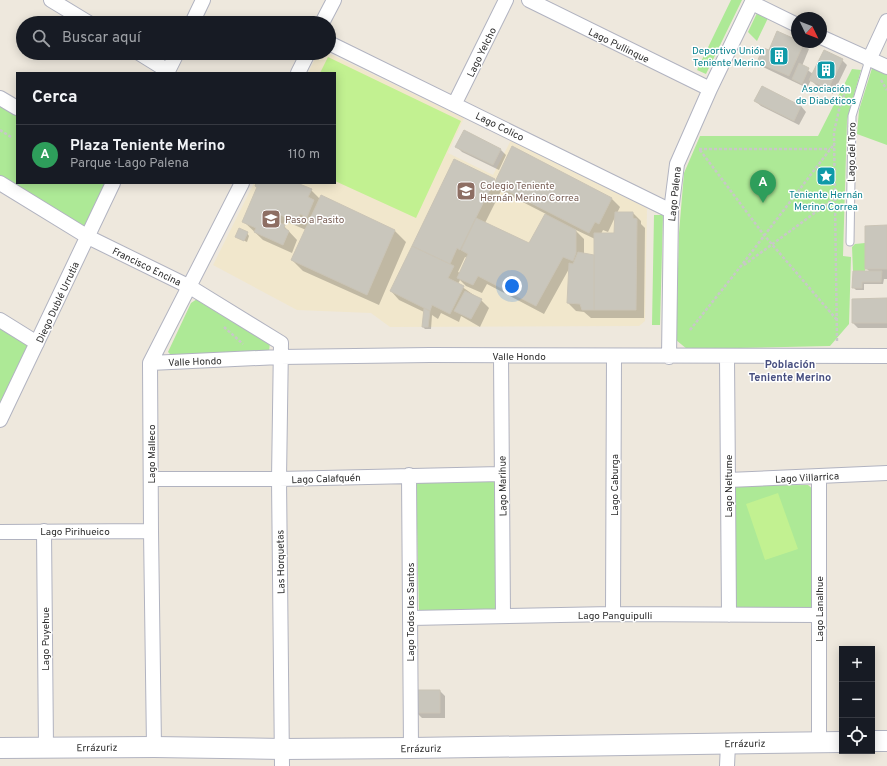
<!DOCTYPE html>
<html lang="es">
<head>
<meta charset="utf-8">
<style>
	:root { --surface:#171b24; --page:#20242c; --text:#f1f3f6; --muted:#9ea1a6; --line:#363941; --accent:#3a53ff }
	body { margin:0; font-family:Overpass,sans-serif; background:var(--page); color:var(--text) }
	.controls { position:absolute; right:12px; bottom:12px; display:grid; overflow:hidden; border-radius:0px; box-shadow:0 2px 10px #0003 }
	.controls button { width:36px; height:36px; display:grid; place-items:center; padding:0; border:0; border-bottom:1px solid var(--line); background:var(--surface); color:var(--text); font:20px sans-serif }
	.compass { position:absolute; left:791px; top:12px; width:36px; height:36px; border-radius:50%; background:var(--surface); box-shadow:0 2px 10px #0003; rotate:133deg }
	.you { position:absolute; left:512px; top:286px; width:14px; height:14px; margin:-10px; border:3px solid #fff; border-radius:50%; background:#1a73e8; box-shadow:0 0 0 6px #1a73e833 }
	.badge { display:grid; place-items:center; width:26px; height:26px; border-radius:50%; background:var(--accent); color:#fff; font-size:13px; font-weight:700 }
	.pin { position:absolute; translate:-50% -33px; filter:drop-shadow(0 1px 2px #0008) }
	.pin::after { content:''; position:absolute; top:21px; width:14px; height:12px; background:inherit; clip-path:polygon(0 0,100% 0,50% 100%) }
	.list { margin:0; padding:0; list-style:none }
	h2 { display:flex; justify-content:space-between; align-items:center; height:52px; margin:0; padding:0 16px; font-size:17px }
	h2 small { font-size:13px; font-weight:400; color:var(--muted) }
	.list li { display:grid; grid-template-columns:26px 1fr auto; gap:12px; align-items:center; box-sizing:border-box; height:60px; padding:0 16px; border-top:1px solid var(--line) }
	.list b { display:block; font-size:15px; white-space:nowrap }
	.list p { margin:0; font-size:13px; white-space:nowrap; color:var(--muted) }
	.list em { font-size:13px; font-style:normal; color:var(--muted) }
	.icon { flex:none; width:22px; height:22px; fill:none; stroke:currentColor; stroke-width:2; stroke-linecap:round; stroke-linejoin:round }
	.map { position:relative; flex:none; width:887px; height:766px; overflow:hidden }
	.search { position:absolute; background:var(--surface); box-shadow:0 2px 10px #0003; left:16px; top:16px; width:320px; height:44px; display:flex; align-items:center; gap:10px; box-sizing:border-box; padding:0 14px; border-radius:22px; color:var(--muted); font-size:15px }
	.panel { position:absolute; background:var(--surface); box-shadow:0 2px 10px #0003; left:16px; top:72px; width:320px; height:112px; border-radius:0px }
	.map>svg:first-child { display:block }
	.education { fill:#f1e7cc }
	.green { fill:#ade996 }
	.pitch { fill:#c2f191 }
	.shadow { fill:#0003; fill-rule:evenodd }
	.building { fill:#c9c6bc; stroke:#cac4b6 }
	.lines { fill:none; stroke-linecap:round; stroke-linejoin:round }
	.lane-casing { stroke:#b1b3c0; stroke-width:9 }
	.street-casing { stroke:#b1b3c0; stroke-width:16 }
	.secondary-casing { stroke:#b1b3c0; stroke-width:22 }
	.path { stroke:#c8c8c8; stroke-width:2.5; stroke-dasharray:3 2; stroke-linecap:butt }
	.lane { stroke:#fff; stroke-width:7 }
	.street { stroke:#fff; stroke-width:14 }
	.secondary { stroke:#fff; stroke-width:20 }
	.labels { text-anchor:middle; stroke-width:3; stroke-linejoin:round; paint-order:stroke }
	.street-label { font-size:10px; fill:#2c2c2c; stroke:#fff }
	.culture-label { font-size:10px; fill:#0d838f; stroke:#fff }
	.education-label { font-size:10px; fill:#785e54; stroke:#fff; text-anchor:start }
	.neighbourhood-label { font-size:11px; font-weight:bold; fill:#484f80; stroke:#fff }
</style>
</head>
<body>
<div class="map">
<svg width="887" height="766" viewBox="0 0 887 766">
	<rect width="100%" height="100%" fill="#eee8dd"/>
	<path class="education" d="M318 53H328L464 118 448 153 493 175 511 140 647 208 645 321 639 326 390 327 371 313 297 310 213 265 254 183H335V73H308Z"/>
	<path class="green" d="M731 0H742L706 74 697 70Z
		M757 13 768 18 757 41 748 32Z
		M873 65 887 71V145L857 134 859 110Z
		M852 69 861 70 847 120 843 256 851 257 849 324 830 346 687 349 676 340 679 233 684 173 700 136H818Z
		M0 106 17 116V183H108L85 228 0 176Z
		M654 215H663L660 325H652Z
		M865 243V271H853L852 247 855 244Z
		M197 299 270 342 269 352 171 355 168 352 191 303Z
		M0 328 31 347 0 411Z
		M495 480 497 610 419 613 416 483Z
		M808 485 815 491V609L733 610 732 486Z"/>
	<path class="pitch" d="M328 57 461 121 416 218 335 181V73H320Z
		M778 493 798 549 765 560 746 504Z"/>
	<path class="shadow" d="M797 41 809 49 802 66 813 74 842 60 847 65 833 94 816 85 811 80 807 88 763 67 758 62 770 52Z
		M755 101 801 106 806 112 799 125 761 106Z
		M464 132 501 150 506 155 499 170 462 152 457 147Z
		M512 147 612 199 620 207 617 213H633L641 221V224L645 228 644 318H591L584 312 576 311 568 303 570 267 544 314 487 284 482 293 466 286 460 280 458 284 481 300 489 308 480 327 461 316 459 322 441 313 438 319 432 315 431 329H425L423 327 424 312 399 300 391 291 455 161 496 182ZM501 191 546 214 530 244 485 223ZM616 215 615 234H601L603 230 608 232ZM574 229 595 239V256L584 254V239ZM465 257 467 258 460 273 458 272Z
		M257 183H295L311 190 320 199 321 196 395 231 406 242 379 305 303 271 292 260 306 230 285 221 283 225 297 240 292 253 263 240 243 221 258 188Z
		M887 227V279H884L883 284H864V290H856L853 287 870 272 866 268Z
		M247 233 249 236 247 242 236 237Z
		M887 299V328H858L853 323Z
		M440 691 445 696V718H422L417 713Z"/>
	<path class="building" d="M777 31 797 40V42L804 43 789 76 757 62 763 48 769 50Z
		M824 50 843 59 828 89 809 80Z
		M799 63 809 68 802 84 792 79Z
		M762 86 801 106 794 121 754 101Z
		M464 130 501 149 493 165 455 147Z
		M512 146 612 198 599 224 595 222 589 233 494 184Z
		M454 159 495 179 460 250 457 248 450 264 412 246Z
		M256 183H297L312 189 308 197 314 200 307 217 300 214 296 222 276 213 273 220 285 225 284 228 289 231 283 245 254 232 256 228 242 222 257 187 255 186Z
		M321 195 395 230 367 295 291 260Z
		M615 212H633V218L637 219 636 310H594V233H614Z
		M545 214 576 230V253L573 261 563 257 536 306 478 276 473 285 457 278 468 254 461 250 476 218 529 243Z
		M887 225V269H865V226Z
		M239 228 248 232 244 241 235 237Z
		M412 246 454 266 448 278 464 286 450 314 432 305 430 311 390 291Z
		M578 252 594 255V310H582L580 304 567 303 569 263 573 264Z
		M853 271H882L881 282H862V288H852Z
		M465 291 482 299 471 319 454 311Z
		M887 298V323H852V299Z
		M424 308 430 311 428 327H422Z
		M416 690H440V713H416Z"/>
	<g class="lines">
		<g class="lane-casing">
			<path id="lane" d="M850 242 852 116 869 60"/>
		</g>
		<g class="street-casing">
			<path id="street" d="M51 0 89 23
				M529 0 710 89
				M752 3 797 25
				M192 23 203 0
				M322 23 334 0
				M821 37 887 67
				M329 43 671 211
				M139 53 168 71
				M869 60 887 21
				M167 73 177 53
				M298 73 308 53
				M0 98 17 108
				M455 103 506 0
				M0 183 88 237 190 287 281 343 279 479 282 766
				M0 320 37 343
				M501 356 503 616
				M669 357 671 211 677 164 710 89 753 0
				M727 357 729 615
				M150 363 280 357 430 355 887 356
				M0 420 113 183
				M409 475 411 748
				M819 477V742
				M151 479H279L501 474
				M728 480 887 473
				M44 531 46 748
				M0 532 151 531
				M613 614 614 356
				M411 618 613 614 819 615
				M154 747 151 531 150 363 242 183
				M727 766 728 744"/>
		</g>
		<g class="secondary-casing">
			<path id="secondary" d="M872 741H887
				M0 748 154 747 283 749 411 748 842 742"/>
		</g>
		<path class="path" d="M881 80 887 90
			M0 130 11 137
			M699 149H830
			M700 150 764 235 837 320
			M744 265 835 198
			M224 327 243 344
			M690 330 741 266 835 143
			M837 341 834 132 839 110 847 86"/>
		<use href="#lane" class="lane"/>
		<use href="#street" class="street"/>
		<use href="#secondary" class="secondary"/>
	</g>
	<defs>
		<g id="building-square" transform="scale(1)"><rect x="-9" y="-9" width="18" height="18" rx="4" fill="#0f9aa8" stroke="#fff"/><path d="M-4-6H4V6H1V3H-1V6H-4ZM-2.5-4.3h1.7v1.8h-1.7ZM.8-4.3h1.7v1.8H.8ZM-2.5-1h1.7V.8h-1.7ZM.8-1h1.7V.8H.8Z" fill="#fff"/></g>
		<g id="sight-square" transform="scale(1)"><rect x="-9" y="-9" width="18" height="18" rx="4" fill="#0f9aa8" stroke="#fff"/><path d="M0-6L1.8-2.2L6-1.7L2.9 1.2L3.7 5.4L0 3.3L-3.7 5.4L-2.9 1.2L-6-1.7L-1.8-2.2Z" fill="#fff"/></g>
		<g id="school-square" transform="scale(1)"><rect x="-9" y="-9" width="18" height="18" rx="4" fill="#8d6e63" stroke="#fff"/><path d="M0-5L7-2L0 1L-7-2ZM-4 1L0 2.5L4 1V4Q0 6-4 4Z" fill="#fff"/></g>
	</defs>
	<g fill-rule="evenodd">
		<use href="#building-square" x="779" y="56"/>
		<use href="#building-square" x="826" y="70"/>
		<use href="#sight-square" x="826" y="176"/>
		<use href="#school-square" x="466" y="191"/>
		<use href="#school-square" x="271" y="219"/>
	</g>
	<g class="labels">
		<g class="street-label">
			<text transform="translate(619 45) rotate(26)" y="4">Lago Pullinque</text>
			<text transform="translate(481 52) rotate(-64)" y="4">Lago Yelcho</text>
			<text transform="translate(500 126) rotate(26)" y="4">Lago Colico</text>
			<text transform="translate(851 152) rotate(-89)" y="4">Lago del Toro</text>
			<text transform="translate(674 194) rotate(-84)" y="4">Lago Palena</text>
			<text transform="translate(147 266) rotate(26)" y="4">Francisco Encina</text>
			<text transform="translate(57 302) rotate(-65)" y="4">Diego Dublé Urrutia</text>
			<text x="519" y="360">Valle Hondo</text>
			<text transform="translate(195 361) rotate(-2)" y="4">Valle Hondo</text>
			<text transform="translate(151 454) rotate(-90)" y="4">Lago Malleco</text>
			<text transform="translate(807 477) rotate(-3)" y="4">Lago Villarrica</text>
			<text transform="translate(326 478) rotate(-2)" y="4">Lago Calafquén</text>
			<text transform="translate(614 485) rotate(-90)" y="4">Lago Caburga</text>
			<text transform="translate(502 486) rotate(-91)" y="4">Lago Marihue</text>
			<text transform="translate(728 486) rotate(-90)" y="4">Lago Neltume</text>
			<text x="75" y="535">Lago Pirihueico</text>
			<text transform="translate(280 562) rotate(-91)" y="4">Las Horquetas</text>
			<text transform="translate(819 609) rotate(-90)" y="4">Lago Lanalhue</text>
			<text transform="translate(410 612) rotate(-90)" y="4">Lago Todos los Santos</text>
			<text x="615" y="619">Lago Panguipulli</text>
			<text transform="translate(45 639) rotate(-90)" y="4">Lago Puyehue</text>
			<text transform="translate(745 743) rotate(-1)" y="4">Errázuriz</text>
			<text transform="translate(97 747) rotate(-1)" y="4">Errázuriz</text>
			<text transform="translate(421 748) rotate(-1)" y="4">Errázuriz</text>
		</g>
		<g class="culture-label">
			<text x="765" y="54" text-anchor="end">Deportivo Unión<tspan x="765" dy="12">Teniente Merino</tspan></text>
			<text x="826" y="92">Asociación<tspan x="826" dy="12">de Diabéticos</tspan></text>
			<text x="826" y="198">Teniente Hernán<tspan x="826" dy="12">Merino Correa</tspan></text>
		</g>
		<g class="education-label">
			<text x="480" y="189">Colegio Teniente<tspan x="480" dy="12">Hernán Merino Correa</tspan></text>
			<text x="285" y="223">Paso a Pasito</text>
		</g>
		<g class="neighbourhood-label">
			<text x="790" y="368">Población<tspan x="790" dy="13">Teniente Merino</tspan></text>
		</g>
	</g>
</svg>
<div class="controls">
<button>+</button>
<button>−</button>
<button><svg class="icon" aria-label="locate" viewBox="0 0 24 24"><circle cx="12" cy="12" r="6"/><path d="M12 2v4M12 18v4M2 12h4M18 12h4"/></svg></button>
</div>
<svg class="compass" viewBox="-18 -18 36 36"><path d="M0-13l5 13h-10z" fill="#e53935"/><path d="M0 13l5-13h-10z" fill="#9ea1a6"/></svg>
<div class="you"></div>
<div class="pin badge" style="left:763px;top:203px;background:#2e9e5b">A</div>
<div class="search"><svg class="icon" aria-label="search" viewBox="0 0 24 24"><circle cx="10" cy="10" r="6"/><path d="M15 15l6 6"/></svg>Buscar aquí</div>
<section class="panel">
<h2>Cerca<small></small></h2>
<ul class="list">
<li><span class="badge" style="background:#2e9e5b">A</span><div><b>Plaza Teniente Merino</b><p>Parque · Lago Palena</p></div><em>110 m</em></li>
</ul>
</section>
</div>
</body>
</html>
